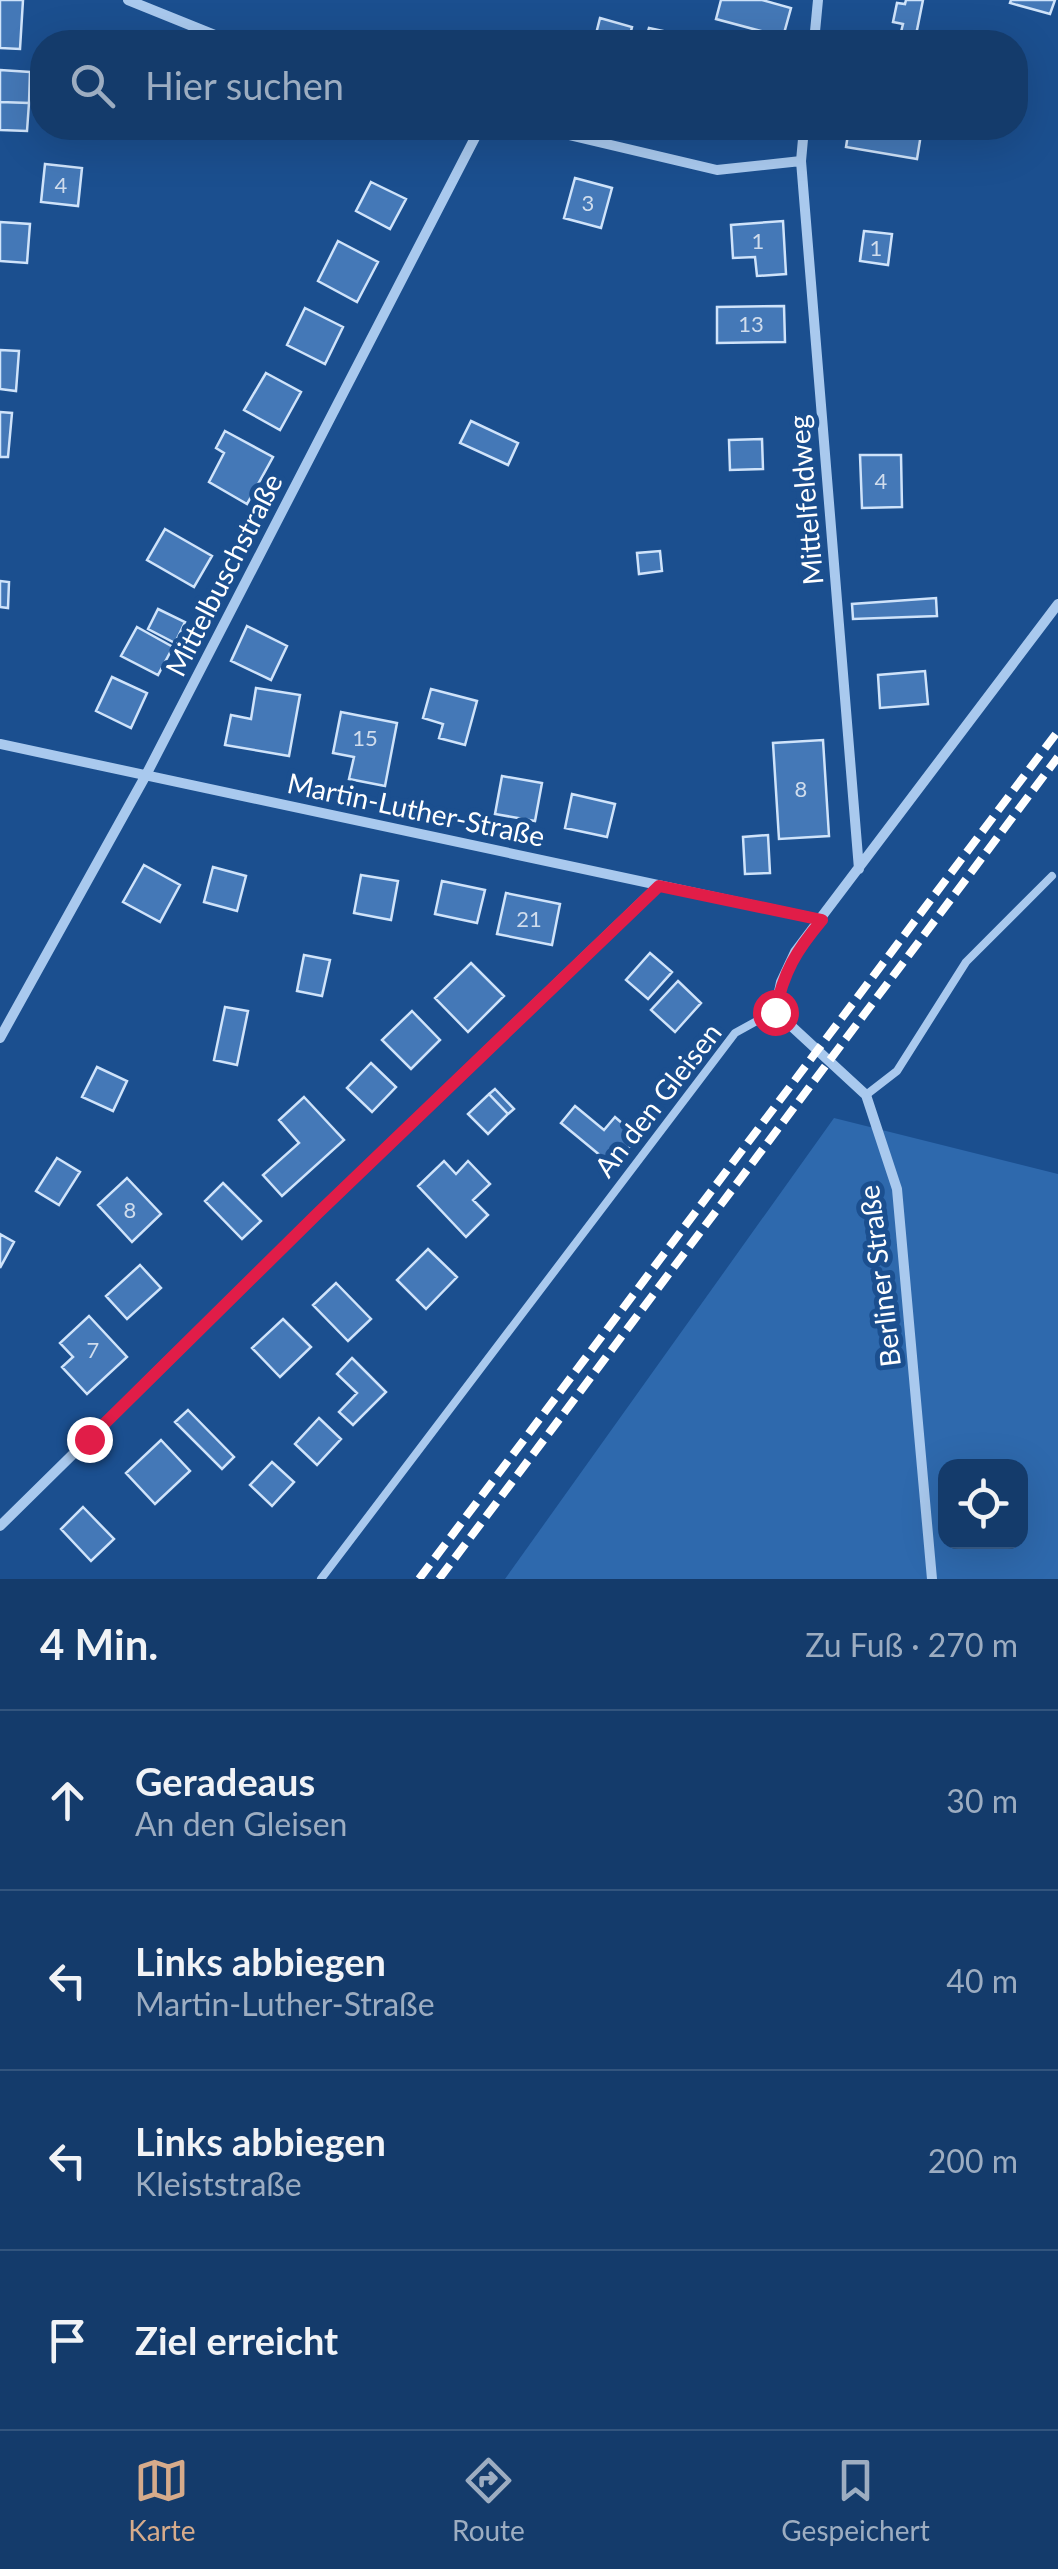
<!DOCTYPE html>
<html lang="de">
<head>
<meta charset="utf-8">
<style>
	:root { --surface:#143b6b; --page:#214673; --text:#f1f3f6; --muted:#9dadc1; --line:#33557e; --accent:#d6ab8b }
	body { margin:0; font-family:Lato,sans-serif; background:var(--page); color:var(--text) }
	.controls { position:absolute; right:30px; bottom:30px; display:grid; overflow:hidden; border-radius:20px; box-shadow:0 10px 40px #0002 }
	.controls button { width:90px; height:90px; display:grid; place-items:center; padding:0; border:0; border-bottom:2px solid var(--line); background:var(--surface); color:var(--text); font:50px sans-serif }
	.stop { position:absolute; width:30px; height:30px; margin:-22px; border:8px solid #e11d48; border-radius:50%; background:#fff }
	.stop.end { background:#e11d48; border-color:#fff; box-shadow:0 2px 10px #0008 }
	.list { margin:0; padding:0; list-style:none }
	h2 { display:flex; justify-content:space-between; align-items:center; height:130px; margin:0; padding:0 40px; font-size:42px }
	h2 small { font-size:32px; font-weight:400; color:var(--muted) }
	.list li { display:grid; grid-template-columns:65px 1fr auto; gap:30px; align-items:center; box-sizing:border-box; height:180px; padding:0 40px; border-top:2px solid var(--line) }
	.list b { display:block; font-size:38px; white-space:nowrap }
	.list p { margin:0; font-size:32px; white-space:nowrap; color:var(--muted) }
	.list em { font-size:32px; font-style:normal; color:var(--muted) }
	.icon { flex:none; width:55px; height:55px; fill:none; stroke:currentColor; stroke-width:2; stroke-linecap:round; stroke-linejoin:round }
	.map { position:relative; flex:none; width:1058px; height:1579px; overflow:hidden }
	.search { position:absolute; background:var(--surface); box-shadow:0 10px 40px #0002; left:30px; right:30px; top:30px; height:110px; display:flex; align-items:center; gap:25px; box-sizing:border-box; padding:0 35px; border-radius:40px; color:var(--muted); font-size:38px }
	.sheet { height:850px; background:var(--surface) }
	nav { display:flex; justify-content:space-around; align-items:center; box-sizing:border-box; height:140px; border-top:2px solid var(--line); background:var(--surface); font-size:28px; color:var(--muted) }
	nav a { display:grid; justify-items:center; gap:5px }
	nav .on { color:var(--accent) }
	.map>svg:first-child { display:block }
	.green { fill:#2e69ad; fill-rule:evenodd }
	.building { fill:#4478b7; stroke:#cfe3fa; stroke-width:2.5 }
	.lines { fill:none; stroke-linecap:round; stroke-linejoin:round }
	.service { stroke:#a9c9ee; stroke-width:8 }
	.minor { stroke:#a9c9ee; stroke-width:10 }
	.rail { stroke:#fff; stroke-width:8; stroke-dasharray:18 8; stroke-linecap:butt }
	.route { stroke:#e11d48; stroke-width:12 }
	.labels { text-anchor:middle; stroke-width:10; stroke-linejoin:round; paint-order:stroke }
	.number-label { font-size:22px; fill:#d0dded }
	.street-label { font-size:28px; fill:#fff; stroke:#1b4f8f }
</style>
</head>
<body>
<div class="map">
<svg width="1058" height="1579" viewBox="0 0 1058 1579">
	<rect width="100%" height="100%" fill="#1b4f8f"/>
	<path class="green" d="M834 1118 1058 1174V1579H505ZM946 1466H1020V1541H946Z"/>
	<path class="building" d="M0 0H23L20 49 0 48Z
		M721 0H762L791 8 783 37 716 19Z
		M906 0H923L916 35 901 32 903 24 893 22 897 3 905 4Z
		M1011 0H1055L1050 14 1010 3Z
		M600 18 632 27 628 42H594Z
		M649 28 714 42H645Z
		M0 70 30 72 29 103 0 102Z
		M0 102 29 103 27 131 0 130Z
		M849 128H922L917 159 846 147Z
		M45 164 82 168 78 206 41 202Z
		M575 178 612 188 601 228 564 218Z
		M371 182 406 199 390 229 356 211Z
		M783 221 786 274 757 276 755 257 733 258 731 225Z
		M0 222 30 224 27 263 0 261Z
		M864 231 892 234 888 265 860 261Z
		M338 241 378 262 357 302 318 281Z
		M784 306 785 342 717 343V307Z
		M305 308 343 327 325 364 287 345Z
		M0 350 19 351 16 391 0 389Z
		M266 373 301 392 280 430 244 410Z
		M0 412 12 413 8 457H0Z
		M471 421 518 443 508 465 460 443Z
		M225 431 273 457 247 504 209 482 224 453 216 448Z
		M762 439 763 469 730 470 729 440Z
		M860 455H901L902 507 862 508Z
		M165 529 212 556 194 587 147 560Z
		M660 551 662 571 639 574 637 553Z
		M0 581 9 582 8 608 0 607Z
		M936 598 937 616 853 619 852 604Z
		M158 609 185 622 175 643 148 629Z
		M247 626 287 646 271 680 231 661Z
		M137 627 173 647 158 675 121 656Z
		M925 671 928 704 880 708 878 675Z
		M112 677 147 693 131 728 96 711Z
		M256 688 300 695 289 756 225 745 231 715 251 719Z
		M431 689 477 701 465 745 439 738 443 724 423 718Z
		M341 712 397 723 385 786 349 779 354 757 333 753Z
		M823 740 829 836 779 839 773 743Z
		M502 776 542 783 535 821 495 814Z
		M572 794 615 804 607 837 565 828Z
		M768 835 770 873 745 874 743 837Z
		M144 865 180 885 160 922 123 902Z
		M213 867 246 876 237 911 204 902Z
		M361 875 398 881 391 920 354 913Z
		M442 881 485 890 477 923 435 914Z
		M506 893 560 904 552 945 497 934Z
		M650 953 672 972 648 999 626 980Z
		M304 955 330 960 322 996 297 991Z
		M471 963 504 996 468 1032 435 998Z
		M678 981 701 1003 675 1032 651 1010Z
		M225 1007 248 1011 237 1065 214 1060Z
		M412 1011 440 1040 411 1069 382 1040Z
		M371 1063 396 1087 372 1112 347 1088Z
		M97 1067 127 1081 113 1111 82 1097Z
		M495 1089 514 1109 508 1114 489 1094Z
		M489 1094 508 1114 488 1134 468 1114Z
		M304 1097 344 1140 282 1196 263 1175 299 1143 279 1120Z
		M575 1106 604 1130 615 1117 638 1137 613 1166 561 1123Z
		M57 1158 80 1172 59 1205 36 1191Z
		M444 1161 456 1174 468 1161 490 1184 473 1200 488 1215 466 1237 418 1186Z
		M127 1178 161 1214 132 1242 98 1205Z
		M223 1183 261 1221 242 1239 205 1201Z
		M0 1234 14 1242 0 1268Z
		M428 1249 457 1277 426 1309 397 1280Z
		M140 1265 161 1288 127 1319 106 1296Z
		M336 1283 371 1319 348 1341 313 1305Z
		M89 1316 127 1357 87 1394 62 1367 73 1357 60 1343Z
		M283 1319 311 1347 280 1377 252 1348Z
		M352 1358 386 1392 353 1425 339 1412 357 1393 337 1374Z
		M188 1410 234 1457 222 1469 175 1422Z
		M319 1418 341 1439 317 1465 295 1444Z
		M161 1440 190 1471 155 1504 126 1473Z
		M272 1462 294 1482 272 1506 250 1485Z
		M83 1507 114 1539 91 1561 61 1529Z"/>
	<g class="lines">
		<path class="service" d="M866 1095 897 1071 966 962 1052 876
			M321 1579 735 1033 775 1011"/>
		<path class="minor" d="M128 0 232 42
			M814 42 818 0
			M539 128 717 170 801 161
			M804 128 801 161 859 869
			M0 744 822 920
			M0 1038 146 775 480 128
			M0 1526 318 1213 659 885
			M932 1579 897 1189 866 1095 775 1011 781 982 795 952 1058 604"/>
		<path class="rail" d="M419 1579 1058 731
			M439 1579 1058 757"/>
	</g>
	<g class="lines">
		<path class="route" d="M89 1439 318 1213 659 886 822 920C796 951 784 971 775 1012"/>
	</g>
	<g class="labels">
		<g class="number-label">
			<text x="61" y="193">4</text>
			<text x="588" y="211">3</text>
			<text x="758" y="249">1</text>
			<text x="876" y="256">1</text>
			<text x="751" y="332">13</text>
			<text x="881" y="489">4</text>
			<text x="365" y="746">15</text>
			<text x="801" y="797">8</text>
			<text x="529" y="927">21</text>
			<text x="130" y="1218">8</text>
			<text x="93" y="1358">7</text>
		</g>
		<g class="street-label">
			<text transform="translate(806 500) rotate(-95)" y="10">Mittelfeldweg</text>
			<text transform="translate(224 575) rotate(-63)" y="10">Mittelbuschstraße</text>
			<text transform="translate(416 810) rotate(12)" y="10">Martin-Luther-Straße</text>
			<text transform="translate(658 1100) rotate(-52)" y="10">An den Gleisen</text>
			<text transform="translate(880 1276) rotate(-97)" y="10">Berliner Straße</text>
		</g>
	</g>
</svg>
<div class="controls">
<button><svg class="icon" aria-label="locate" viewBox="0 0 24 24"><circle cx="12" cy="12" r="6"/><path d="M12 2v4M12 18v4M2 12h4M18 12h4"/></svg></button>
</div>
<div class="stop" style="left:775px;top:1012px"></div>
<div class="stop end" style="left:89px;top:1439px"></div>
<div class="search"><svg class="icon" aria-label="search" viewBox="0 0 24 24"><circle cx="10" cy="10" r="6"/><path d="M15 15l6 6"/></svg>Hier suchen</div>
</div>
<section class="sheet">
<h2>4 Min.<small>Zu Fuß · 270 m</small></h2>
<ul class="list">
<li><svg class="icon" aria-label="ahead" viewBox="0 0 24 24"><path d="M12 20V5M6 11l6-6 6 6"/></svg><div><b>Geradeaus</b><p>An den Gleisen</p></div><em>30 m</em></li>
<li><svg class="icon" aria-label="left" viewBox="0 0 24 24"><path d="M17 20v-9H6M10 6l-5 5 5 5"/></svg><div><b>Links abbiegen</b><p>Martin-Luther-Straße</p></div><em>40 m</em></li>
<li><svg class="icon" aria-label="left" viewBox="0 0 24 24"><path d="M17 20v-9H6M10 6l-5 5 5 5"/></svg><div><b>Links abbiegen</b><p>Kleiststraße</p></div><em>200 m</em></li>
<li><svg class="icon" aria-label="arrive" viewBox="0 0 24 24"><path d="M6 21V4h12l-3 4 3 4H6"/></svg><div><b>Ziel erreicht</b></div></li>
</ul>
</section>
<nav>
<a class="on"><svg class="icon" aria-label="map" viewBox="0 0 24 24"><path d="M3 6l6-2 6 2 6-2v14l-6 2-6-2-6 2zM9 4v14M15 6v14"/></svg>Karte</a>
<a><svg class="icon" aria-label="directions" viewBox="0 0 24 24"><path d="M12 3l9 9-9 9-9-9zM9 14v-3h6M13 9l2 2-2 2"/></svg>Route</a>
<a><svg class="icon" aria-label="saved" viewBox="0 0 24 24"><path d="M7 4h10v16l-5-4-5 4z"/></svg>Gespeichert</a>
</nav>
</body>
</html>
